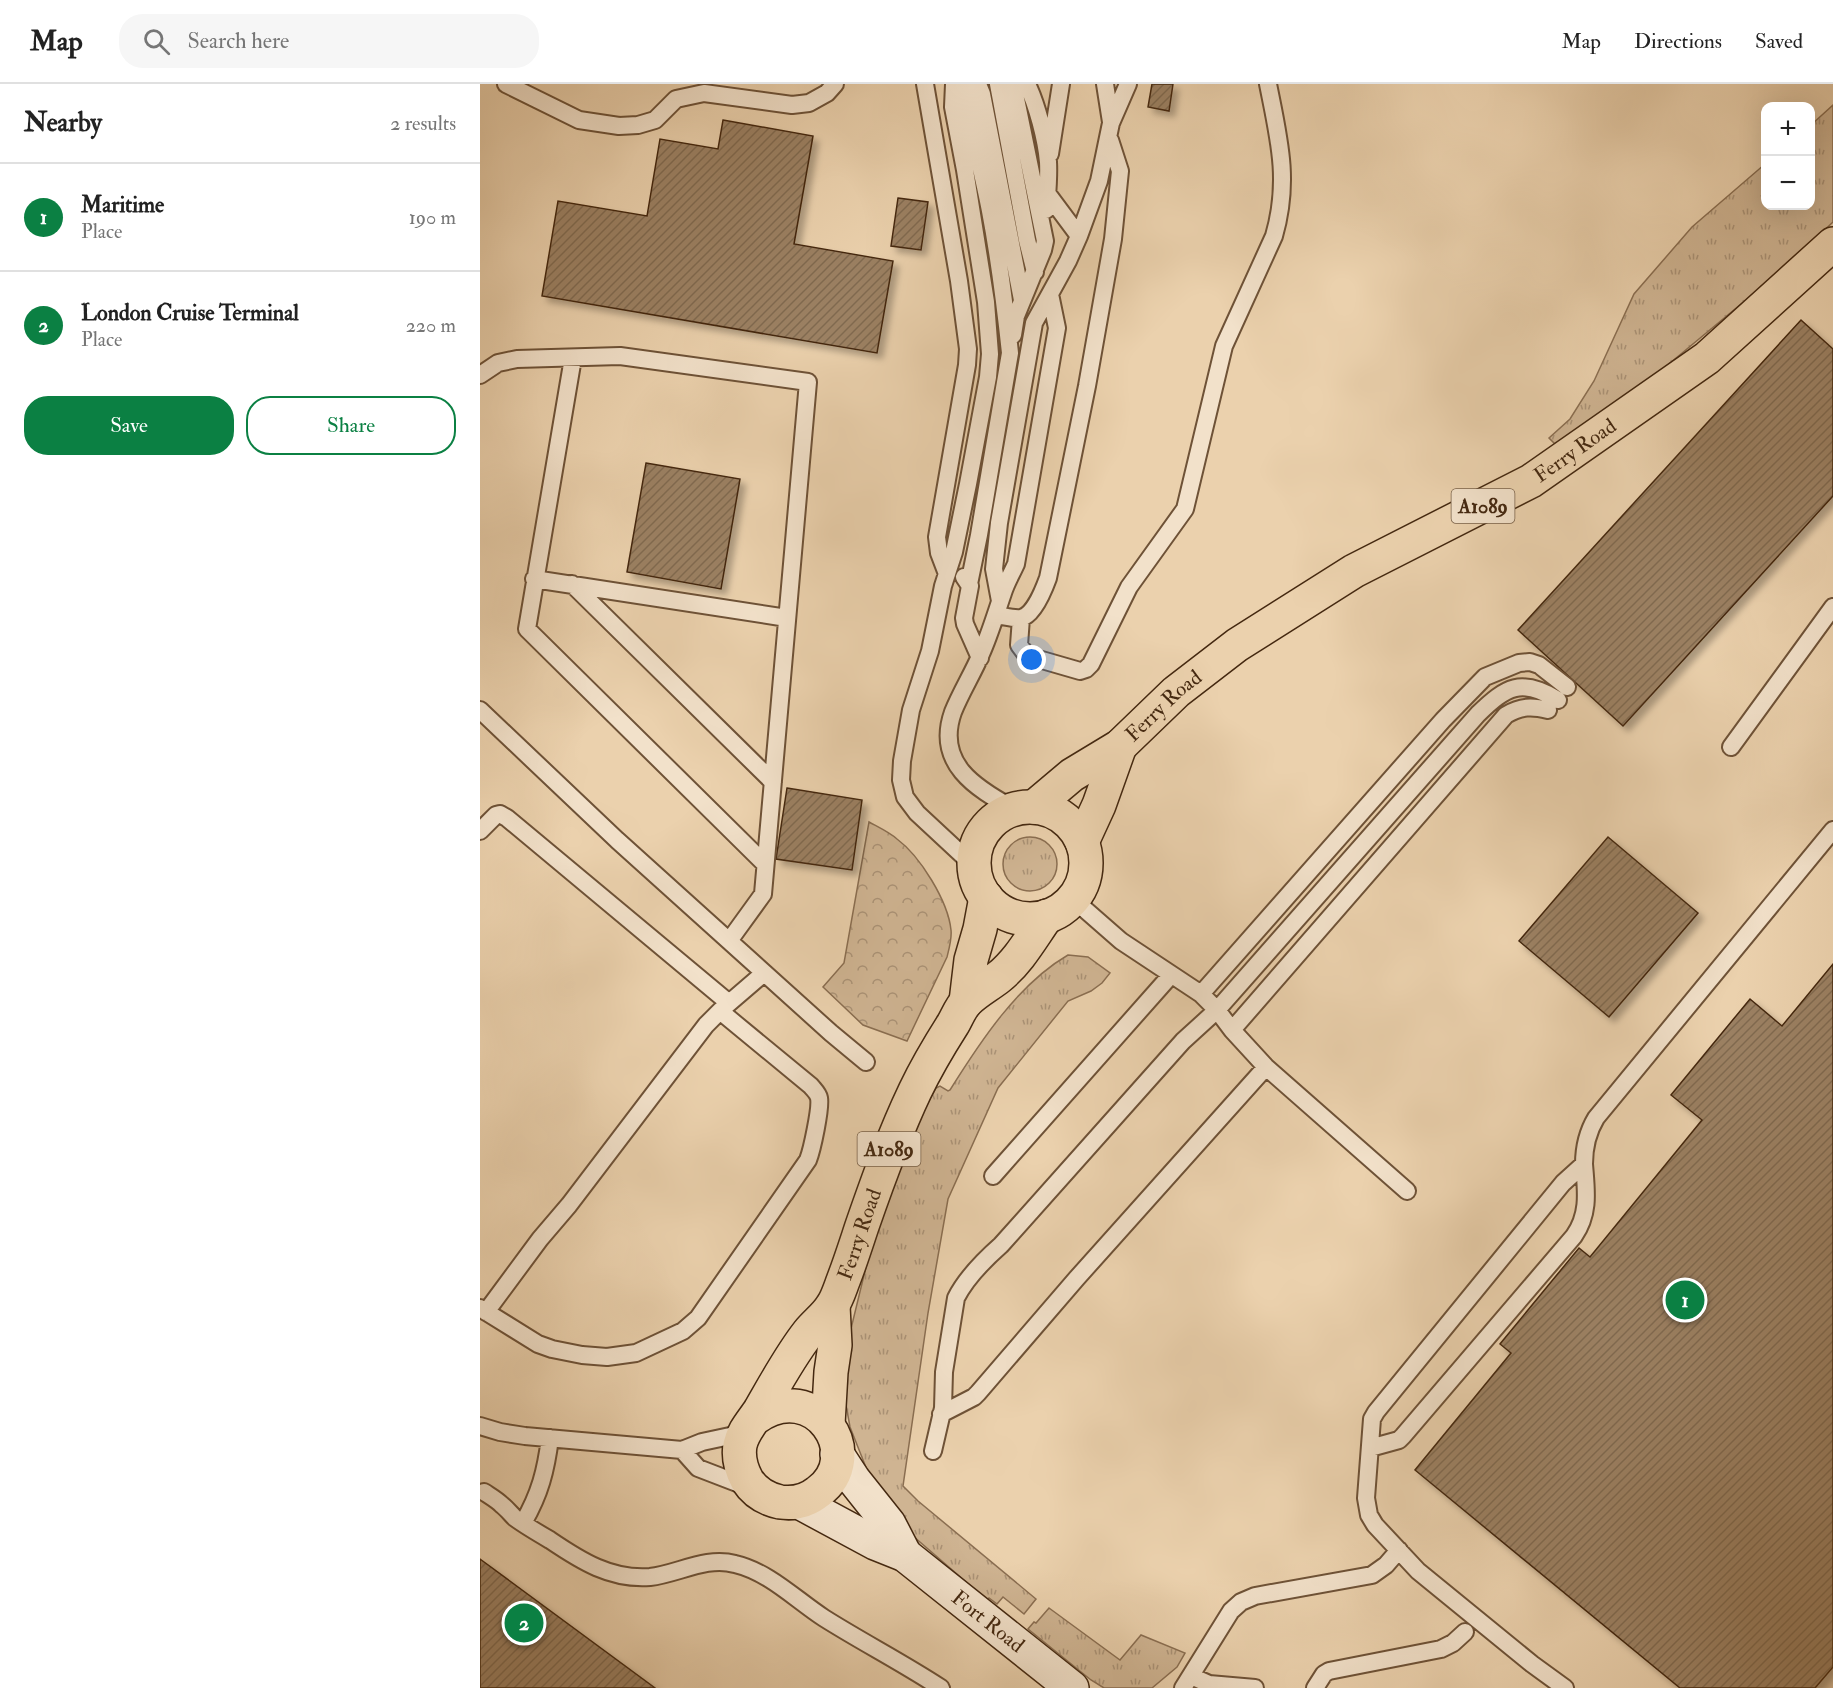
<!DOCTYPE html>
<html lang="en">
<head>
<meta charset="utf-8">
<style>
	:root { --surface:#fff; --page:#f6f6f6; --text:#222; --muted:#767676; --line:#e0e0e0; --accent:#0b8043 }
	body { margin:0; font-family:"IM FELL Double Pica",serif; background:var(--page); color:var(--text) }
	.controls { position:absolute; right:18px; top:18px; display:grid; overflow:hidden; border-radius:12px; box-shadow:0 6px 24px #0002 }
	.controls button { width:54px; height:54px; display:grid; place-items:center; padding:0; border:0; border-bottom:2px solid var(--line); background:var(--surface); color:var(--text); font:30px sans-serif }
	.you { position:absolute; left:552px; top:576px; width:21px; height:21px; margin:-15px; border:4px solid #fff; border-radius:50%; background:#1a73e8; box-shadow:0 0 0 9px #1a73e833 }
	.badge { display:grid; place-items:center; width:39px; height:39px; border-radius:50%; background:var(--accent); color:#fff; font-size:20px; font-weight:700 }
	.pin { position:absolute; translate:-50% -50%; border:3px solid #fff; box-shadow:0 2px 6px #0006 }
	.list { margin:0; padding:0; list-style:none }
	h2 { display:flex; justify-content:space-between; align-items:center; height:78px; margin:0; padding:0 24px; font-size:26px }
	h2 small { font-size:20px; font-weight:400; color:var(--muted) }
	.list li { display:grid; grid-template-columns:39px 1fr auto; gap:18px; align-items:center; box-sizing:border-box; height:108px; padding:0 24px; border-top:2px solid var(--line) }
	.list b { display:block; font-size:22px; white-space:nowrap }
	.list p { margin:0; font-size:20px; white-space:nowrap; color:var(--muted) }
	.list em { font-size:20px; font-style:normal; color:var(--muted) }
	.actions { display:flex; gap:12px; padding:18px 24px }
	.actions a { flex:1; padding:14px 0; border:2px solid var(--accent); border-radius:24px; text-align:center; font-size:21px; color:var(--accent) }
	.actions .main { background:var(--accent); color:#fff }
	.icon { flex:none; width:33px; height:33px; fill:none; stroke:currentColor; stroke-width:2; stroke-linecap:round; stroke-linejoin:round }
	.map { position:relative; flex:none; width:1353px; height:1604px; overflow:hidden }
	header { display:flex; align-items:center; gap:36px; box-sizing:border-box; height:84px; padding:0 30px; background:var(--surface); border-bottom:2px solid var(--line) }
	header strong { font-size:28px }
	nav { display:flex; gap:33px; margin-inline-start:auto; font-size:21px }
	.search { width:420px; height:54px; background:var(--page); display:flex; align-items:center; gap:15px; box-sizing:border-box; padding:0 21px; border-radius:24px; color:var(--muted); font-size:22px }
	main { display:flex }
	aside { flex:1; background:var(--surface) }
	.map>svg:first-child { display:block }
	.grass { fill:url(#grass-tufts); stroke:#8a6e51; stroke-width:1.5 }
	.forest { fill:url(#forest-crowns); stroke:#8a6e51; stroke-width:1.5 }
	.building { fill:url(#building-hatch); stroke:#442810; stroke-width:1.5; filter:url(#shadow) }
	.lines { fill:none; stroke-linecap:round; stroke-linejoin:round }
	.lane-casing { stroke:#6e5237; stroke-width:20 }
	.secondary-casing { stroke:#442810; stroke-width:36 }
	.highway-casing { stroke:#442810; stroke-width:36 }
	.lane { stroke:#f2e1ca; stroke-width:16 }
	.secondary { stroke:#f2e1ca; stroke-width:33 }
	.highway { stroke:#ebd1ad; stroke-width:33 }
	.labels { text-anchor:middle; stroke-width:4.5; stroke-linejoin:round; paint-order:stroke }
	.shield { fill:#f2e1ca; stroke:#786048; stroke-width:1.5 }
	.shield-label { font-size:20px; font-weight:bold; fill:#442810 }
	.street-label { font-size:21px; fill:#442810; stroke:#f2e1ca }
</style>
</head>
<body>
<header>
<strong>Map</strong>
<div class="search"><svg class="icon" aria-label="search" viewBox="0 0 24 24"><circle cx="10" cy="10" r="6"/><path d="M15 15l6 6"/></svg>Search here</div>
<nav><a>Map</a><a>Directions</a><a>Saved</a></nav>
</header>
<main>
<aside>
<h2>Nearby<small>2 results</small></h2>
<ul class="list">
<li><span class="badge">1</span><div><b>Maritime</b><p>Place</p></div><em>190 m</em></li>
<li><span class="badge">2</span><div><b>London Cruise Terminal</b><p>Place</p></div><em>220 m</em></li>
</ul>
<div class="actions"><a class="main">Save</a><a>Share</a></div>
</aside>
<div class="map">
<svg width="1353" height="1604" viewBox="0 0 1353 1604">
	<defs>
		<pattern id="grass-tufts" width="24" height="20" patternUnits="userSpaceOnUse" patternTransform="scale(1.5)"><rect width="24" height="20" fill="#cfb492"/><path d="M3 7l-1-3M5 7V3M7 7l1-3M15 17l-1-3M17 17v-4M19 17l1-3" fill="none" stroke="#aa9276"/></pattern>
		<pattern id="forest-crowns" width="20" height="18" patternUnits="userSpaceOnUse" patternTransform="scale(1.5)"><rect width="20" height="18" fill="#cfb492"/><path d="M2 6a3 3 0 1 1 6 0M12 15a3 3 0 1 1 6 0" fill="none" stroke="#aa9276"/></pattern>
		<pattern id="building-hatch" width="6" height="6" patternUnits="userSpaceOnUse" patternTransform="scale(1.5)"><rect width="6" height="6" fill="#9b8062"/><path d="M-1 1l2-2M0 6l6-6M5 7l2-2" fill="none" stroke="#80694f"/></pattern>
		<filter id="shadow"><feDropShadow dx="5.5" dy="5.5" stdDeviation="3" flood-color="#0004"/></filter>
	</defs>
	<rect width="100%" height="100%" fill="#ebd1ad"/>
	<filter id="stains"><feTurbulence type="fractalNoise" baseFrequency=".00333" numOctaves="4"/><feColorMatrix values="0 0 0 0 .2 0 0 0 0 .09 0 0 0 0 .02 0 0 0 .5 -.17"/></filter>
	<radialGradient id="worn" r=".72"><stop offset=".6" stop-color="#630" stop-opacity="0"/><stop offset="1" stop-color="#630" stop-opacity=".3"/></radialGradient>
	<path class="grass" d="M1353 21V138L1301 187 1172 294 1075 360 1069 354 1090 335 1114 297 1154 210 1212 143 1285 80 1286 122H1330L1331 41Z
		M523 780a27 27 0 1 1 54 0a27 27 0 1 1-54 0Z
		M588 871 608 873 630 889 622 899 611 907 588 917 518 1004 468 1115 448 1229 423 1402 438 1417 556 1515 544 1530 523 1513 517 1520 509 1514 507 1516 433 1452 387 1386 370 1343 364 1310 367 1261 386 1183 405 1120 440 1033 456 1004 460 1002 468 1007 470 1006C500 958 538 900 588 871Z
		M569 1524 640 1576 661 1551 705 1569 697 1583 672 1604H624L611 1596 548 1545 554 1538 556 1539Z"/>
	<path class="forest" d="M389 738C398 743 409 748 417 755 440 772 468 817 471 846 472 855 469 865 467 873L427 957 383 941 343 903 364 879Z"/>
	<path class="building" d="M672 0H693L689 27 668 23Z
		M243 36 333 52 314 160 413 177 397 269 62 212 78 117 167 132 180 55 238 65Z
		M418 114 448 118 441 166 411 162Z
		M1321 236 1353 265V412L1143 642 1038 546Z
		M166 379 260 395 241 505 147 488Z
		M307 704 382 716 372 786 296 775Z
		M1128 753 1218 829 1129 933 1039 857Z
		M1353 880V1583L1335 1604H1200L935 1386 1031 1269 1020 1260 1099 1164 1110 1173 1222 1036 1191 1011 1270 915 1302 942Z
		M0 1475 175 1604H0Z"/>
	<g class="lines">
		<g class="lane-casing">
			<path id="lane" d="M26 0 99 36 139 42 158 41 175 36 196 15 224 9 312 21 329 19 347 9 355 0
				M445 0 479 197 488 265 487 281 457 453 459 469 467 490
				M474 0 473 23 485 86 506 218 510 270 508 293 488 400 474 468 463 502 450 567 431 626 422 677 421 696 425 713 437 729 494 782
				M485 0C490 43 502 85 510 127 519 174 525 222 530 269L499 451 489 500
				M498 0 502 10 542 216
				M518 0 547 156 555 188
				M547 0C557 21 566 55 568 78 569 94 567 111 566 126
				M625 0 631 38
				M570 70 581 0
				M567 109 599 152
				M533 251 536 232 563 166 565 157 533 0
				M93 274 47 545 285 780
				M0 291 18 279 37 275 140 272 328 298 283 810 249 857
				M484 493 490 502 484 534 485 540 500 574
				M54 495 307 534
				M92 500 293 698
				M520 517 514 485 519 439 554 239 588 177 599 152 619 97 631 39 648 0
				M516 531C524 532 533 535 541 534 554 531 564 505 568 494L607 302 633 155 640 87 630 56
				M541 534 539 561 545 569 548 572 600 587 606 585 611 580 649 503 705 425 744 262 794 152C810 97 799 55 788 0
				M0 626 137 756 351 949 386 978
				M1251 663 1353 523
				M534 725C495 704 455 679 473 628 481 608 493 589 501 570 510 550 516 529 523 509 526 499 532 489 536 480L577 244 570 210
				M0 747 16 731 20 730 27 734 249 919
				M593 815 641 857 721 910 737 926 752 946 786 983 927 1107
				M721 910 963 636 1005 593 1039 579 1050 578 1059 581 1087 603
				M752 946 1026 631C1041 622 1052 622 1068 626
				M513 1092 691 891
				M0 1224 58 1260 72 1265 102 1271 127 1273 156 1269 203 1247 218 1234 328 1076C332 1066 341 1024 339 1014 338 1009 334 1006 331 1002L240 927
				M6 1228 60 1155 89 1121 226 941 241 926 284 889
				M461 1330 494 1313 498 1309 597 1194 786 983
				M0 1342 20 1348 45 1352 202 1366 222 1358 264 1349
				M890 1364 919 1356 923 1352 1094 1152C1110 1129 1106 1106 1104 1080
				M202 1366 218 1384 270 1404
				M453 1367 463 1324 464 1288 476 1214C486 1194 504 1176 521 1161L703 957 737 926 998 630C1026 603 1041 593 1078 616
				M4 1408C10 1412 17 1416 22 1421 27 1425 31 1430 35 1434 46 1442 58 1449 70 1456 101 1477 131 1496 170 1493 198 1490 226 1472 255 1480 289 1488 315 1515 344 1534 382 1558 423 1579 461 1604
				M43 1439C60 1410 66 1386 70 1354
				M711 1592 729 1600 775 1604
				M703 1604 751 1527 761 1518 775 1512 892 1491 906 1481 919 1466
				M835 1604 844 1590 849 1587 961 1565 973 1559 985 1548
				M1085 1604 1052 1580 938 1487 895 1441 889 1431 886 1414 892 1335 896 1328 1083 1099 1104 1080C1104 1063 1107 1049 1116 1034L1353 746"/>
		</g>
		<g class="secondary-casing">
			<g id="secondary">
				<path d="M357 1370 374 1396 409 1440 425 1471"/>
				<path id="s1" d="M319 1418 395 1459 425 1471 592 1604"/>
			</g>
		</g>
		<g class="highway-casing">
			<g id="highway">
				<path id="s2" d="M554 723 592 691 640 662 696 608 757 561 874 487 1051 397 1227 274 1353 160"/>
				<circle cx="550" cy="779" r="56"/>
				<path d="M602 758 619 721 640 662"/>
				<path d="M486 918 491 876 500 845 506 813"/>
				<path id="s3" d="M275 1334C335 1291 388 1372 338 1408 327 1417 314 1420 300 1418 286 1415 274 1407 267 1396 261 1385 258 1373 260 1361 263 1347 273 1337 280 1326 295 1300 310 1272 328 1249 335 1240 346 1232 352 1222 357 1215 360 1205 363 1197 370 1179 376 1160 382 1142 398 1096 414 1051 435 1007 446 984 459 962 473 940 477 933 481 923 487 917 496 908 509 901 519 893 539 877 552 853 567 832"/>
				<path d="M348 1340 351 1288 355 1261 353 1222"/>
			</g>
		</g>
		<use href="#lane" class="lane"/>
		<use href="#secondary" class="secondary"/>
		<use href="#highway" class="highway"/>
	</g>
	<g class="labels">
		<g class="shield">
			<rect x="971.5" y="405" width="63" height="34" rx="4.5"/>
			<rect x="377.5" y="1048" width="63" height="34" rx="4.5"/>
		</g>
		<g class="shield-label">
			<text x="1003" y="429">A1089</text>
			<text x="409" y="1072">A1089</text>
		</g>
		<g class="street-label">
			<text dy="7" stroke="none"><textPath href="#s2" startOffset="651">Ferry Road</textPath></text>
			<text dy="7" stroke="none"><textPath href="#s2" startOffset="165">Ferry Road</textPath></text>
			<text dy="7" stroke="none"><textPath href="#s3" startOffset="519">Ferry Road</textPath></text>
			<text dy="7" stroke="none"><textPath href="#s1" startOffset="225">Fort Road</textPath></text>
		</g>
	</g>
	<rect width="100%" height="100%" filter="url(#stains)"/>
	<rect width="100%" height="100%" fill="url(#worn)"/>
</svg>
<div class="controls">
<button>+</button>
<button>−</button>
</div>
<div class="you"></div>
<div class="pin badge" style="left:1205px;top:1216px">1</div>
<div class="pin badge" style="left:44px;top:1539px">2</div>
</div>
</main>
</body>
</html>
